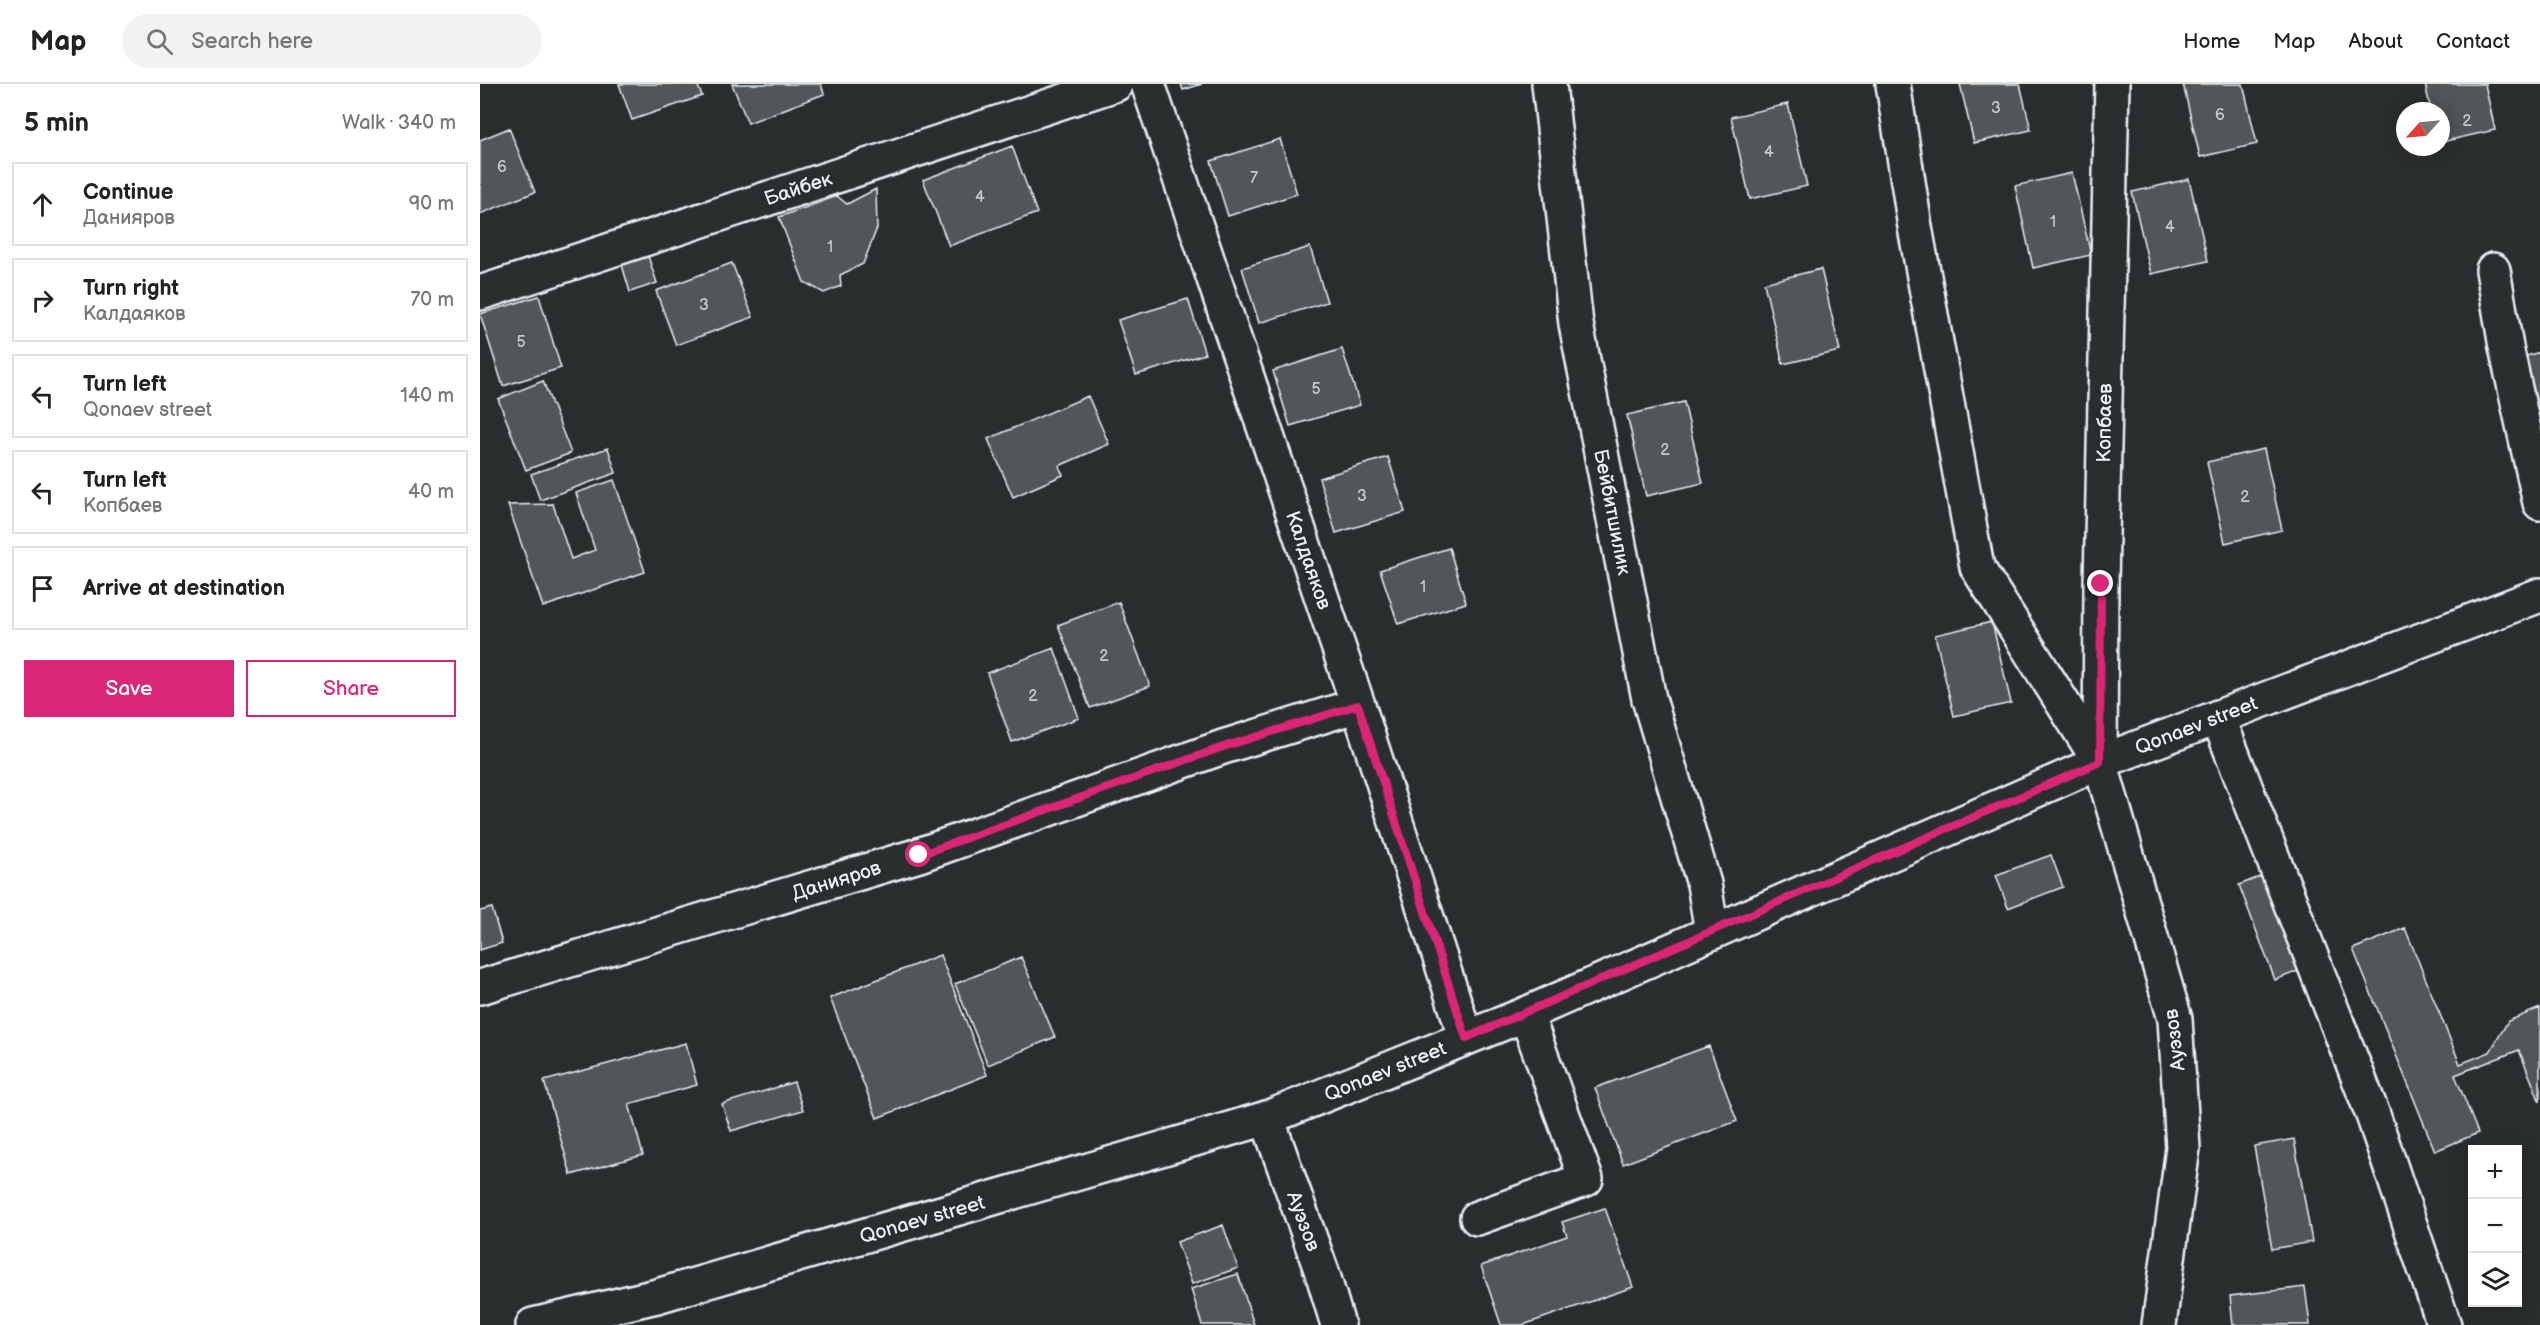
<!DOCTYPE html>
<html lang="en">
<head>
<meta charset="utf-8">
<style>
	:root { --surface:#fff; --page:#f2f2f2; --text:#222; --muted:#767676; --line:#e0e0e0; --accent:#db2777 }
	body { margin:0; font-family:"Balsamiq Sans",sans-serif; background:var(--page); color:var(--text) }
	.controls { position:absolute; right:18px; bottom:18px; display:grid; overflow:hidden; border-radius:0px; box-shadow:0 3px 15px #0003 }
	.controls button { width:54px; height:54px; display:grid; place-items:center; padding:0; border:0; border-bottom:2px solid var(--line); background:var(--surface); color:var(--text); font:30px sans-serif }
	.compass { position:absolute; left:1916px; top:18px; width:54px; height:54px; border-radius:50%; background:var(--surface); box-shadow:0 3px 15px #0003; rotate:243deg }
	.stop { position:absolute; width:18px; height:18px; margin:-14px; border:4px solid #db2777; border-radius:50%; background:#fff }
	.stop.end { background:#db2777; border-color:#fff; box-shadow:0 2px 6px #0008 }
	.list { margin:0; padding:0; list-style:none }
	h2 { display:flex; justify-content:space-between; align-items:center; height:78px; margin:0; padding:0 24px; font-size:26px }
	h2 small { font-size:20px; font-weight:400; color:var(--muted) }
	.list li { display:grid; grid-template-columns:39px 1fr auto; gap:18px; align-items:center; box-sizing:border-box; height:84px; margin:0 12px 12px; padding:0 12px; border:2px solid var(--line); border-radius:0px }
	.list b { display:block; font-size:22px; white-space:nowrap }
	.list p { margin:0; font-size:20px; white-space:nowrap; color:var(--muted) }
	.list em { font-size:20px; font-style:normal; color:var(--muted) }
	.actions { display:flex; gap:12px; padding:18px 24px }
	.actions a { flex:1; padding:14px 0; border:2px solid var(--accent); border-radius:0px; text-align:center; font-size:21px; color:var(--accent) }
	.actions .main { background:var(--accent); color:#fff }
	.icon { flex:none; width:33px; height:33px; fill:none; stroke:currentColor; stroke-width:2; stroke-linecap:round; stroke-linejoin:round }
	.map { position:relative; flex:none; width:2060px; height:1241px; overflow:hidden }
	header { display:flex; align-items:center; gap:36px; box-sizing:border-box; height:84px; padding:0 30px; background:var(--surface); border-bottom:2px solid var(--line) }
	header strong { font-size:28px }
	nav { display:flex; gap:33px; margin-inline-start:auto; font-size:21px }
	.search { width:420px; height:54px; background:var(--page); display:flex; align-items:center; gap:15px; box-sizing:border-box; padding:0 21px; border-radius:33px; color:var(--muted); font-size:22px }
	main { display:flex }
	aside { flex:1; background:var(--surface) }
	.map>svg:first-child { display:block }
	.building { fill:#535759; stroke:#e8f1f8; stroke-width:1.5 }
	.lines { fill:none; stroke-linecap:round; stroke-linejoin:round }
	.minor-casing { stroke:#e8f1f8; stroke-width:38 }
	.secondary-casing { stroke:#e8f1f8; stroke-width:38 }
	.minor { stroke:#2a2d2e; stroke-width:33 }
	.secondary { stroke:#2a2d2e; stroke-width:33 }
	.route { stroke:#db2777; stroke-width:8 }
	.labels { text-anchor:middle; stroke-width:6; stroke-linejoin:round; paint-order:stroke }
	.number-label { font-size:16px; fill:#c3cad0 }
	.street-label { font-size:20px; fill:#e8f1f8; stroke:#2a2d2e }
</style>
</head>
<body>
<header>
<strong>Map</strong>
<div class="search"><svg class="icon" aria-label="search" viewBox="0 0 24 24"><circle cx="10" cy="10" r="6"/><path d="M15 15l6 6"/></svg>Search here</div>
<nav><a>Home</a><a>Map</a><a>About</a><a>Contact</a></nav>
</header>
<main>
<aside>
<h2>5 min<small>Walk · 340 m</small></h2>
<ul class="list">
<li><svg class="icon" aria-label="ahead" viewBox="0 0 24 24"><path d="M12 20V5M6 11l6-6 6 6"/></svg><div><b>Continue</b><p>Данияров</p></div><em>90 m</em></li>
<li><svg class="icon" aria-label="right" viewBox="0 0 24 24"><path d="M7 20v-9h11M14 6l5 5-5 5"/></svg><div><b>Turn right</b><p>Калдаяков</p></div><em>70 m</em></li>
<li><svg class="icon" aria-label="left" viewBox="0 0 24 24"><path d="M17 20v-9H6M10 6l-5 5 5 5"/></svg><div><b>Turn left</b><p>Qonaev street</p></div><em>140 m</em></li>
<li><svg class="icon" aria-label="left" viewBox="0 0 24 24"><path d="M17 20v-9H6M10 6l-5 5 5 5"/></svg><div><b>Turn left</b><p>Копбаев</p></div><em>40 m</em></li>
<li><svg class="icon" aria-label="arrive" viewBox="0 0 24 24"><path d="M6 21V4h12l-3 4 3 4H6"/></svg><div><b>Arrive at destination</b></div></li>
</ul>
<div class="actions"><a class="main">Save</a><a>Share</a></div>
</aside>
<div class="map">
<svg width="2060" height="1241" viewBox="0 0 2060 1241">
	<rect width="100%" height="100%" fill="#2a2d2e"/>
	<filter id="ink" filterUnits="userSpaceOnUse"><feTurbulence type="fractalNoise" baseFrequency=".0167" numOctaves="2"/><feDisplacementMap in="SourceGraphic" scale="12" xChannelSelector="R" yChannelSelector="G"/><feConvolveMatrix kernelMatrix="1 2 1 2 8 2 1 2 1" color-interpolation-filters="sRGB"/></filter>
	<g filter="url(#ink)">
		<path class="building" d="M139 0H217L222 12 152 36Z
			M252 0H341L344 10 268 39Z
			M701 0H722L703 6Z
			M1480 0H1540L1551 46 1494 59Z
			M1703 0H1763L1777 60 1720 73Z
			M1945 0H2005L2015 46 1961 58V27H1951Z
			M1308 20 1327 102 1270 115 1251 33Z
			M29 44 55 108 0 130V56Z
			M800 55 817 110 748 132 731 77Z
			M532 62 557 129 469 162 443 96Z
			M1592 89 1611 171 1553 184 1535 102Z
			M1709 95 1728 177 1671 190 1652 108Z
			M396 105 397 144 383 180 360 191 361 202 344 209 324 198 299 133 357 112 367 120Z
			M165 163 177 199 150 208 139 171Z
			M830 163 847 218 779 239 762 184Z
			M252 179 273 233 196 261 176 207Z
			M1341 185 1360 267 1303 280 1284 199Z
			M59 212 81 284 23 302 0 230Z
			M708 215 725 270 656 291 638 236Z
			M862 265 880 321 810 342 793 287Z
			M2060 268V332L2043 273Z
			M63 297 91 369 46 386 18 315Z
			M608 312 629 360 579 382 583 391 533 413 508 355Z
			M1204 318 1223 399 1166 412 1147 331Z
			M128 364 136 389 60 416 51 390Z
			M1784 365 1802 446 1745 459 1727 378Z
			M908 373 925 428 856 449 839 394Z
			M134 396 165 488 63 523 28 421 73 420 91 475 115 466 96 409Z
			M969 464 986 519 918 540 900 486Z
			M639 518 670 602 610 624 578 541Z
			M1512 538 1531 619 1474 632 1455 551Z
			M574 564 599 634 532 658 507 589Z
			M1571 771 1583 803 1528 824 1516 791Z
			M1790 789 1826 884 1795 896 1759 801Z
			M12 824 22 859 0 866V827Z
			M1925 844 1980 980 2010 968 2028 937 2060 924V1018L2039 966 1975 991 1998 1049 1955 1067 1873 865Z
			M460 871 507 991 397 1034 350 914Z
			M541 873 575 953 508 981 475 900Z
			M206 959 217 1001 149 1020 163 1071 91 1091 64 997Z
			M1229 962 1257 1037 1143 1080 1115 1004Z
			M314 998 323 1026 251 1047 242 1020Z
			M1814 1055 1832 1158 1792 1165 1774 1062Z
			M1125 1124 1153 1203 1043 1241H1021L1001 1182 1087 1152 1082 1138Z
			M743 1141 758 1184 712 1200 697 1158Z
			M758 1190 774 1241H722L711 1205Z
			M1825 1203 1830 1241H1753L1750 1212Z"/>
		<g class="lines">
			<g class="minor-casing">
				<path id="minor" d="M668 0 878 621 986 954
					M1069 0 1096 240 1169 615 1224 800 1232 848
					M1413 0 1435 143 1497 483 1620 678 1695 935 1703 1064 1679 1241
					M2013 186 2026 263 2060 419
					M0 209 636 0
					M1738 633 1893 1031 1964 1241
					M1620 678 1621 500 1632 0
					M0 903 439 771 743 663 878 621
					M787 1034 843 1191 858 1241
					M997 1134 1106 1095 1046 930"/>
			</g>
			<g class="secondary-casing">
				<path id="secondary" d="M53 1241 177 1212 787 1034 1046 930 1620 678 2060 511"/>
			</g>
			<use href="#minor" class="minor"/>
			<use href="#secondary" class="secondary"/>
		</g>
	</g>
	<g class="lines" filter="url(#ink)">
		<path class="route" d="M439 771 743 663 878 621 986 954 1620 678 1621 500"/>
	</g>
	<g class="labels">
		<g class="number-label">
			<text x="1516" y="29">3</text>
			<text x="1740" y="36">6</text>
			<text x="1987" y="42">2</text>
			<text x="1289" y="73">4</text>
			<text x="22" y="88">6</text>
			<text x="774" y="99">7</text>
			<text x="500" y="118">4</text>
			<text x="1573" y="143">1</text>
			<text x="1690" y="148">4</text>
			<text x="350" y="168">1</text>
			<text x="224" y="226">3</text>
			<text x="41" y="263">5</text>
			<text x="836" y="310">5</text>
			<text x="1185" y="371">2</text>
			<text x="882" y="417">3</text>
			<text x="1765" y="418">2</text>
			<text x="943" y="508">1</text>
			<text x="624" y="577">2</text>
			<text x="553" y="617">2</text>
		</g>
		<g class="street-label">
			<text transform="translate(318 104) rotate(-18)" y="7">Байбек</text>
			<text transform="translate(1624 339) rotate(-89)" y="7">Копбаев</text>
			<text transform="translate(1133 428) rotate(79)" y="7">Бейбитшилик</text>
			<text transform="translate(829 476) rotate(71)" y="7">Калдаяков</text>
			<text transform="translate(1716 641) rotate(-21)" y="7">Qonaev street</text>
			<text transform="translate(356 796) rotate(-17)" y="7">Данияров</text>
			<text transform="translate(1694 956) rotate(-97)" y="7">Ауэзов</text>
			<text transform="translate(905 987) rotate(-22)" y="7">Qonaev street</text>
			<text transform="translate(442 1135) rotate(-16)" y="7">Qonaev street</text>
			<text transform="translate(824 1137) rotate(70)" y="7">Ауэзов</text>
		</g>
	</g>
</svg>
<div class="controls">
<button>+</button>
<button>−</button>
<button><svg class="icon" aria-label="layers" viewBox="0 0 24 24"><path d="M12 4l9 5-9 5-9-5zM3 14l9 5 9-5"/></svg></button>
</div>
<svg class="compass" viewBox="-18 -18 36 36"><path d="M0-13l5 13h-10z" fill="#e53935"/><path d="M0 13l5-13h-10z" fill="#767676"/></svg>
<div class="stop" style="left:439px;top:771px"></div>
<div class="stop end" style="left:1621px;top:500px"></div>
</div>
</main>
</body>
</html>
